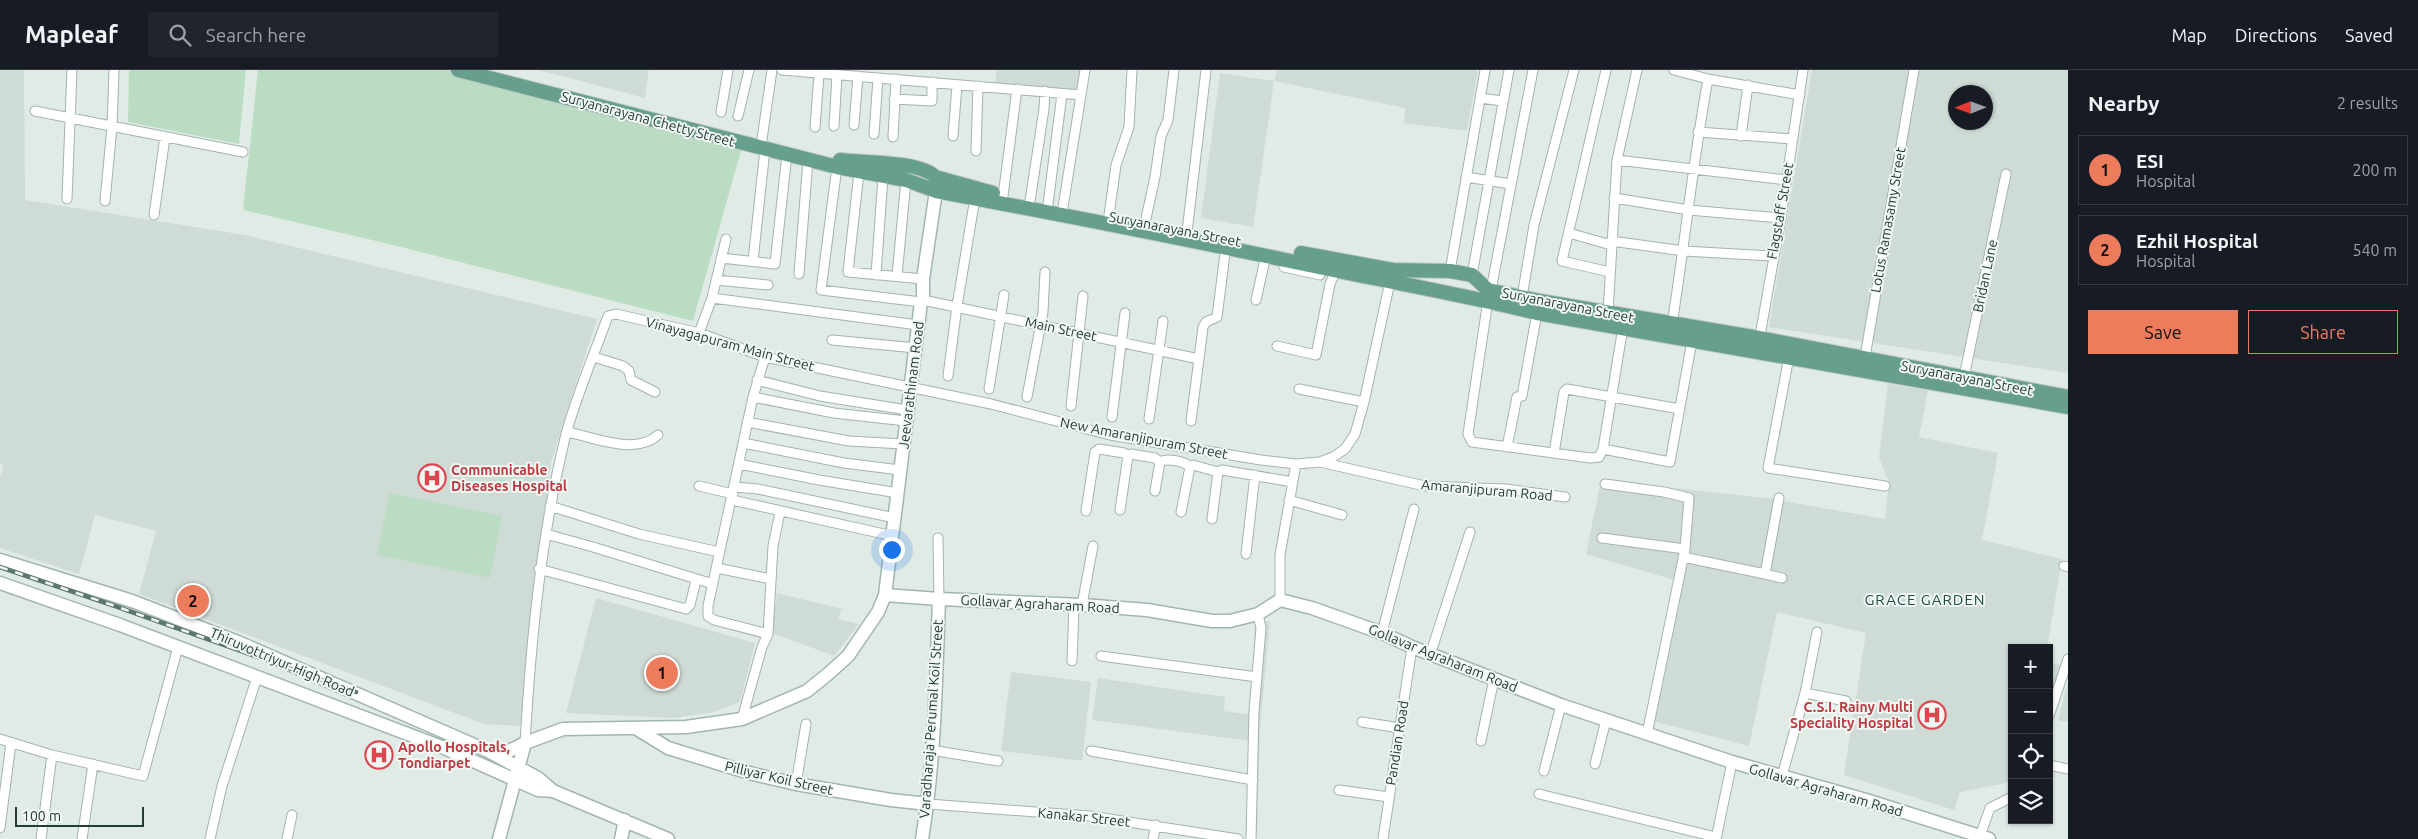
<!DOCTYPE html>
<html lang="en">
<head>
<meta charset="utf-8">
<style>
	:root { --surface:#171b24; --page:#20242c; --text:#f1f3f6; --muted:#9ea1a6; --line:#363941; --accent:#ed7c5d }
	body { margin:0; font-family:Ubuntu,sans-serif; background:var(--page); color:var(--text) }
	.controls { position:absolute; right:15px; bottom:15px; display:grid; overflow:hidden; border-radius:0px; box-shadow:0 1px 4px #0004 }
	.controls button { width:45px; height:45px; display:grid; place-items:center; padding:0; border:0; border-bottom:1px solid var(--line); background:var(--surface); color:var(--text); font:25px sans-serif }
	.compass { position:absolute; left:1948px; top:15px; width:45px; height:45px; border-radius:50%; background:var(--surface); box-shadow:0 1px 4px #0004; rotate:269deg }
	.scale { position:absolute; left:15px; bottom:12px; width:129px; box-sizing:border-box; padding-left:5px; border:2px solid #223b34; border-top:0; font-size:14px; line-height:18px; white-space:nowrap; color:#223b34; -webkit-text-stroke:4px #f1f8f4; paint-order:stroke }
	.you { position:absolute; left:891px; top:479px; width:18px; height:18px; margin:-12px; border:4px solid #fff; border-radius:50%; background:#1a73e8; box-shadow:0 0 0 8px #1a73e833 }
	.badge { display:grid; place-items:center; width:32px; height:32px; border-radius:50%; background:var(--accent); color:#111; font-size:16px; font-weight:700 }
	.pin { position:absolute; translate:-50% -50%; border:2px solid #fff; box-shadow:0 1px 5px #0006 }
	.list { margin:0; padding:0; list-style:none }
	h2 { display:flex; justify-content:space-between; align-items:center; height:65px; margin:0; padding:0 20px; font-size:21px }
	h2 small { font-size:16px; font-weight:400; color:var(--muted) }
	.list li { display:grid; grid-template-columns:32px 1fr auto; gap:15px; align-items:center; box-sizing:border-box; height:70px; margin:0 10px 10px; padding:0 10px; border:1px solid var(--line); border-radius:0px }
	.list b { display:block; font-size:19px; white-space:nowrap }
	.list p { margin:0; font-size:16px; white-space:nowrap; color:var(--muted) }
	.list em { font-size:16px; font-style:normal; color:var(--muted) }
	.actions { display:flex; gap:10px; padding:15px 20px }
	.actions a { flex:1; padding:11px 0; border:1px solid var(--accent); border-radius:0px; text-align:center; font-size:18px; color:var(--accent) }
	.actions .main { background:var(--accent); color:#111 }
	.icon { flex:none; width:28px; height:28px; fill:none; stroke:currentColor; stroke-width:2; stroke-linecap:round; stroke-linejoin:round }
	.map { position:relative; flex:none; width:2068px; height:769px; overflow:hidden }
	header { display:flex; align-items:center; gap:30px; box-sizing:border-box; height:70px; padding:0 25px; background:var(--surface); border-bottom:1px solid var(--line) }
	header strong { font-size:24px }
	nav { display:flex; gap:28px; margin-inline-start:auto; font-size:18px }
	.search { width:350px; height:45px; background:var(--page); display:flex; align-items:center; gap:12px; box-sizing:border-box; padding:0 18px; border-radius:0px; color:var(--muted); font-size:19px }
	main { display:flex }
	aside { flex:1; background:var(--surface) }
	.map>svg:first-child { display:block }
	.built { fill:#cfdbd5; fill-rule:evenodd }
	.green { fill:#badcc2 }
	.lines { fill:none; stroke-linecap:round; stroke-linejoin:round }
	.street-casing { stroke:#a4b3ad; stroke-width:11 }
	.secondary-casing { stroke:#a0b6ae; stroke-width:15 }
	.primary-casing { stroke:#c1c8c6; stroke-width:16 }
	.street { stroke:#fff; stroke-width:9 }
	.secondary { stroke:#fff; stroke-width:12 }
	.primary { stroke:#679f8f; stroke-width:14 }
	.rail-casing { stroke:#5c776f; stroke-width:4.5 }
	.rail { stroke:#f1f8f4; stroke-width:2.5; stroke-dasharray:8; stroke-linecap:butt }
	.labels { text-anchor:middle; stroke-width:4; stroke-linejoin:round; paint-order:stroke }
	.street-label { font-size:14px; fill:#223b34; stroke:#f1f8f4 }
	.health-label { font-size:14px; font-weight:bold; fill:#be3a42; stroke:#f1f8f4; text-anchor:start }
	.neighbourhood-label { font-size:15px; letter-spacing:1px; fill:#1f4d40; stroke:#f1f8f4 }
</style>
</head>
<body>
<header>
<strong>Mapleaf</strong>
<div class="search"><svg class="icon" aria-label="search" viewBox="0 0 24 24"><circle cx="10" cy="10" r="6"/><path d="M15 15l6 6"/></svg>Search here</div>
<nav><a>Map</a><a>Directions</a><a>Saved</a></nav>
</header>
<main>
<div class="map">
<svg width="2068" height="769" viewBox="0 0 2068 769">
	<rect width="100%" height="100%" fill="#e1ebe6"/>
	<path class="built" d="M0 0H24L25 130 245 165 597 249 551 392 520 656 484 654 139 524 156 461 95 445 79 504 0 478V407L4 395 0 394Z
		M539 0H649L645 28Z
		M997 0H1080L1078 22 995 14Z
		M1277 0H1478L1467 61 1404 53 1405 38 1274 11 1253 157 1201 148 1220 3 1274 11Z
		M1812 0H2068V303L1769 257ZM1956 22H1986V52H1956Z
		M1888 314 1928 320 1919 367 1998 383 1982 470 2062 489 2047 578H2012V712L1960 722 1954 740 1844 705 1866 563 1777 542 1749 676 1653 651 1681 512 1586 484 1601 410 1766 428 1885 449 1889 413 1879 387Z
		M777 523 842 539 838 549 859 554 834 586 772 563Z
		M596 528 755 573 740 632 714 642 674 648 566 643Z
		M1270 551 1260 657 1257 765 1246 763 1251 671 1092 650 1098 608 1225 627 1224 641 1251 645 1255 552Z
		M2049 593 2062 595 2049 634Z
		M1011 602 1091 612 1082 691 1001 681Z
		M2068 612V652L2058 650Z"/>
	<path class="green" d="M129 0H246L239 74 128 52Z
		M258 0H446L576 32 613 48 742 77 693 251 389 174 243 140Z
		M390 423 502 446 490 508 377 485Z"/>
	<g class="lines">
		<g class="street-casing">
			<path id="street" d="M782 0 1081 25
				M1606 0 1562 191 1610 202
				M1674 0 1708 9 1800 25
				M1481 28 1502 31
				M894 29 932 31V12
				M35 41 243 82
				M721 42 728 0
				M738 46 749 0
				M854 55 858 6
				M834 56 837 5
				M815 57 819 4
				M1698 62 1793 69
				M874 64 878 8
				M953 66 957 15
				M1741 66 1748 15
				M893 67 896 9
				M762 69 772 0
				M976 81 978 16
				M1617 90 1787 110
				M837 97 821 220 921 232
				M859 102 848 202 923 209
				M1466 107 1511 114
				M1003 126 1017 19
				M1614 128 1689 140 1781 148
				M67 129 72 0
				M105 131 112 57 114 0
				M1030 131 1044 39 1045 21
				M1048 134 1062 24
				M1063 137 1085 0
				M154 145 165 67
				M1109 145 1116 95 1129 57 1132 0
				M1145 153 1155 107 1161 66 1168 50 1174 0
				M1187 162 1206 0
				M1569 163 1611 175
				M1611 171 1684 181 1772 186
				M721 188 775 194 787 84
				M1287 190 1284 197 1320 205
				M753 191 765 79
				M1450 201 1485 0
				M799 204 808 90
				M876 205 883 107
				M1472 205 1509 0
				M897 206 906 110
				M716 210 768 215
				M1491 220 1533 0
				M1522 227 1534 155 1574 0
				M712 228 918 255
				M923 230 1199 289
				M1256 230 1266 185
				M1488 230 1468 364 1472 372 1590 388 1599 387 1603 379 1623 257
				M1608 243 1617 90 1637 0
				M1672 254C1685 173 1693 90 1708 9
				M699 263 712 228 726 169
				M832 270 916 278
				M1759 271 1781 148 1803 0
				M1277 276 1316 285 1330 214 1336 200
				M594 287 623 296 629 301 631 310 655 322
				M765 287 753 327 708 536V546L714 550 768 564
				M1789 287 1768 398 1885 416
				M1864 293 1914 0
				M948 306 957 236 975 128
				M1964 307 2006 104
				M757 310 820 326 907 340
				M989 319 1004 225
				M1299 319 1364 332
				M753 327 834 343 906 351
				M1027 327 1043 242 1045 202
				M1071 336 1083 226
				M1112 347 1125 243
				M1149 349 1163 251
				M1191 351 1203 257 1206 252 1217 247 1226 176
				M747 352 849 371 903 374
				M567 362C594 367 635 386 658 365
				M743 373 844 393 900 400
				M1507 377 1517 327 1522 326 1537 243
				M1603 379 1670 392 1692 271
				M1554 383 1564 322 1567 319 1680 339
				M1320 392 1333 387 1345 379 1355 364 1364 332 1391 207
				M739 394 819 410 898 423
				M1605 414 1664 422 1689 428 1685 479
				M699 416 733 424
				M734 417 758 419 895 448
				M1155 421 1160 392
				M732 430 893 466
				M1289 430 1342 445
				M550 436 639 464 719 482
				M1120 440 1128 386
				M1086 441 1095 382 1099 379 1124 383 1128 386 1131 384 1155 388 1160 392C1167 388 1185 391 1190 397L1193 395 1218 402 1222 400 1293 412
				M1181 442 1190 397
				M1212 449 1218 402
				M546 464 593 477 713 514
				M938 468 939 529
				M1602 468 1685 479 1647 664
				M1246 484 1255 405
				M1683 487 1765 504 1779 428
				M2064 496 2068 497
				M717 498 771 509
				M539 499 686 539 690 535 696 510
				M1765 504 1782 508
				M1280 530V485L1296 394
				M1082 535 1093 476
				M1382 563 1414 439
				M1430 585 1470 462
				M1101 586 1257 607
				M1072 591 1074 535
				M1805 623 1846 631
				M2049 646 2068 589
				M742 649 762 577 768 564 773 476 780 442
				M1362 652 1400 658
				M0 669 52 685 143 706 178 577
				M1481 671 1494 609
				M525 673C531 569 541 466 566 364 577 324 594 285 608 246L616 244 699 263 765 287 991 334 1110 365 1261 390 1296 394 1320 392 1425 416 1506 419 1565 427
				M931 680 998 691
				M1091 681 1253 710
				M1595 694 1606 650
				M2049 695 2068 699
				M1544 701 1561 635
				M1782 706 1805 623 1817 562
				M796 714 806 654
				M1339 720 1389 727
				M1539 724 1716 767
				M928 734 1090 746 1238 769
				M0 758 11 673
				M1980 766 1990 738 2012 727
				M41 769 52 685
				M82 769 93 694
				M210 769 222 716 257 607
				M287 769 292 745
				M1153 769 1156 755
				M1251 769 1254 641 1261 558 1258 544
				M1383 769 1412 577
				M1716 769 1732 692"/>
		</g>
		<g class="secondary-casing">
			<path id="secondary" d="M0 490 132 531 238 572 488 681 538 708 553 721
				M0 513 120 555 442 677 538 720 553 721 668 769
				M885 525 939 529 1082 535 1147 540 1212 551H1230L1258 544 1280 530 1312 538 1382 563 1412 577 1561 635 1732 692 1866 730 1989 769
				M637 659 668 678 753 704 796 714 891 730 928 734
				M499 686 525 673 563 659 686 657 742 649 807 621 828 604 848 586 878 542 885 525 921 232 923 230V209L936 121 935 112
				M499 769 525 673
				M621 769 625 750
				M922 769C935 690 936 609 939 529"/>
		</g>
		<g class="primary-casing">
			<path id="primary" d="M458 0 837 97 906 110 936 121C1069 146 1201 172 1333 200 1401 214 1469 226 1537 243L2068 337
				M840 90C862 93 921 91 935 107L993 123
				M1301 183 1393 200 1450 201 1472 205 1488 220 1540 231 1759 268 2068 327"/>
		</g>
		<use href="#street" class="street"/>
		<use href="#secondary" class="secondary"/>
		<use href="#primary" class="primary"/>
		<g class="rail-casing">
			<path id="rail" d="M0 497 115 536 356 622"/>
		</g>
		<use href="#rail" class="rail"/>
	</g>
	<defs>
		<g id="hospital-ring" transform="scale(1.4375)"><circle r="9.5" fill="#f1f8f4" stroke="#e0444e" stroke-width="1.5"/><path d="M-5-5h3v3.5h4V-5h3V5h-3V1.5h-4V5h-3Z" fill="#e0444e"/></g>
	</defs>
	<g fill-rule="evenodd">
		<use href="#hospital-ring" x="432" y="408"/>
		<use href="#hospital-ring" x="1932" y="645"/>
		<use href="#hospital-ring" x="379" y="685"/>
	</g>
	<g class="labels">
		<g class="street-label">
			<text transform="translate(648 49) rotate(15)" y="5">Suryanarayana Chetty Street</text>
			<text transform="translate(1780 141) rotate(-80)" y="5">Flagstaff Street</text>
			<text transform="translate(1888 150) rotate(-80)" y="5">Lotus Ramasamy Street</text>
			<text transform="translate(1175 159) rotate(11)" y="5">Suryanarayana Street</text>
			<text transform="translate(1985 206) rotate(-78)" y="5">Bridan Lane</text>
			<text transform="translate(1568 235) rotate(11)" y="5">Suryanarayana Street</text>
			<text transform="translate(1061 259) rotate(12)" y="5">Main Street</text>
			<text transform="translate(730 274) rotate(15)" y="5">Vinayagapuram Main Street</text>
			<text transform="translate(1967 308) rotate(11)" y="5">Suryanarayana Street</text>
			<text transform="translate(911 315) rotate(-83)" y="5">Jeevarathinam Road</text>
			<text transform="translate(1144 368) rotate(11)" y="5">New Amaranjipuram Street</text>
			<text transform="translate(1487 420) rotate(5)" y="5">Amaranjipuram Road</text>
			<text transform="translate(1040 534) rotate(3)" y="5">Gollavar Agraharam Road</text>
			<text transform="translate(1443 588) rotate(22)" y="5">Gollavar Agraharam Road</text>
			<text transform="translate(282 592) rotate(23)" y="5">Thiruvottriyur High Road</text>
			<text transform="translate(931 649) rotate(-86)" y="5">Varadharaja Perumal Koil Street</text>
			<text transform="translate(1397 673) rotate(-81)" y="5">Pandian Road</text>
			<text transform="translate(779 708) rotate(13)" y="5">Pilliyar Koil Street</text>
			<text transform="translate(1826 720) rotate(16)" y="5">Gollavar Agraharam Road</text>
			<text transform="translate(1084 747) rotate(6)" y="5">Kanakar Street</text>
		</g>
		<g class="health-label">
			<text x="451" y="405">Communicable<tspan x="451" dy="16">Diseases Hospital</tspan></text>
			<text x="1913" y="642" text-anchor="end">C.S.I. Rainy Multi<tspan x="1913" dy="16">Speciality Hospital</tspan></text>
			<text x="398" y="682">Apollo Hospitals,<tspan x="398" dy="16">Tondiarpet</tspan></text>
		</g>
		<g class="neighbourhood-label">
			<text x="1925" y="535">GRACE GARDEN</text>
		</g>
	</g>
</svg>
<div class="controls">
<button>+</button>
<button>−</button>
<button><svg class="icon" aria-label="locate" viewBox="0 0 24 24"><circle cx="12" cy="12" r="6"/><path d="M12 2v4M12 18v4M2 12h4M18 12h4"/></svg></button>
<button><svg class="icon" aria-label="layers" viewBox="0 0 24 24"><path d="M12 4l9 5-9 5-9-5zM3 14l9 5 9-5"/></svg></button>
</div>
<svg class="compass" viewBox="-18 -18 36 36"><path d="M0-13l5 13h-10z" fill="#e53935"/><path d="M0 13l5-13h-10z" fill="#9ea1a6"/></svg>
<div class="scale">100 m</div>
<div class="you"></div>
<div class="pin badge" style="left:662px;top:603px">1</div>
<div class="pin badge" style="left:193px;top:531px">2</div>
</div>
<aside>
<h2>Nearby<small>2 results</small></h2>
<ul class="list">
<li><span class="badge">1</span><div><b>ESI</b><p>Hospital</p></div><em>200 m</em></li>
<li><span class="badge">2</span><div><b>Ezhil Hospital</b><p>Hospital</p></div><em>540 m</em></li>
</ul>
<div class="actions"><a class="main">Save</a><a>Share</a></div>
</aside>
</main>
</body>
</html>
